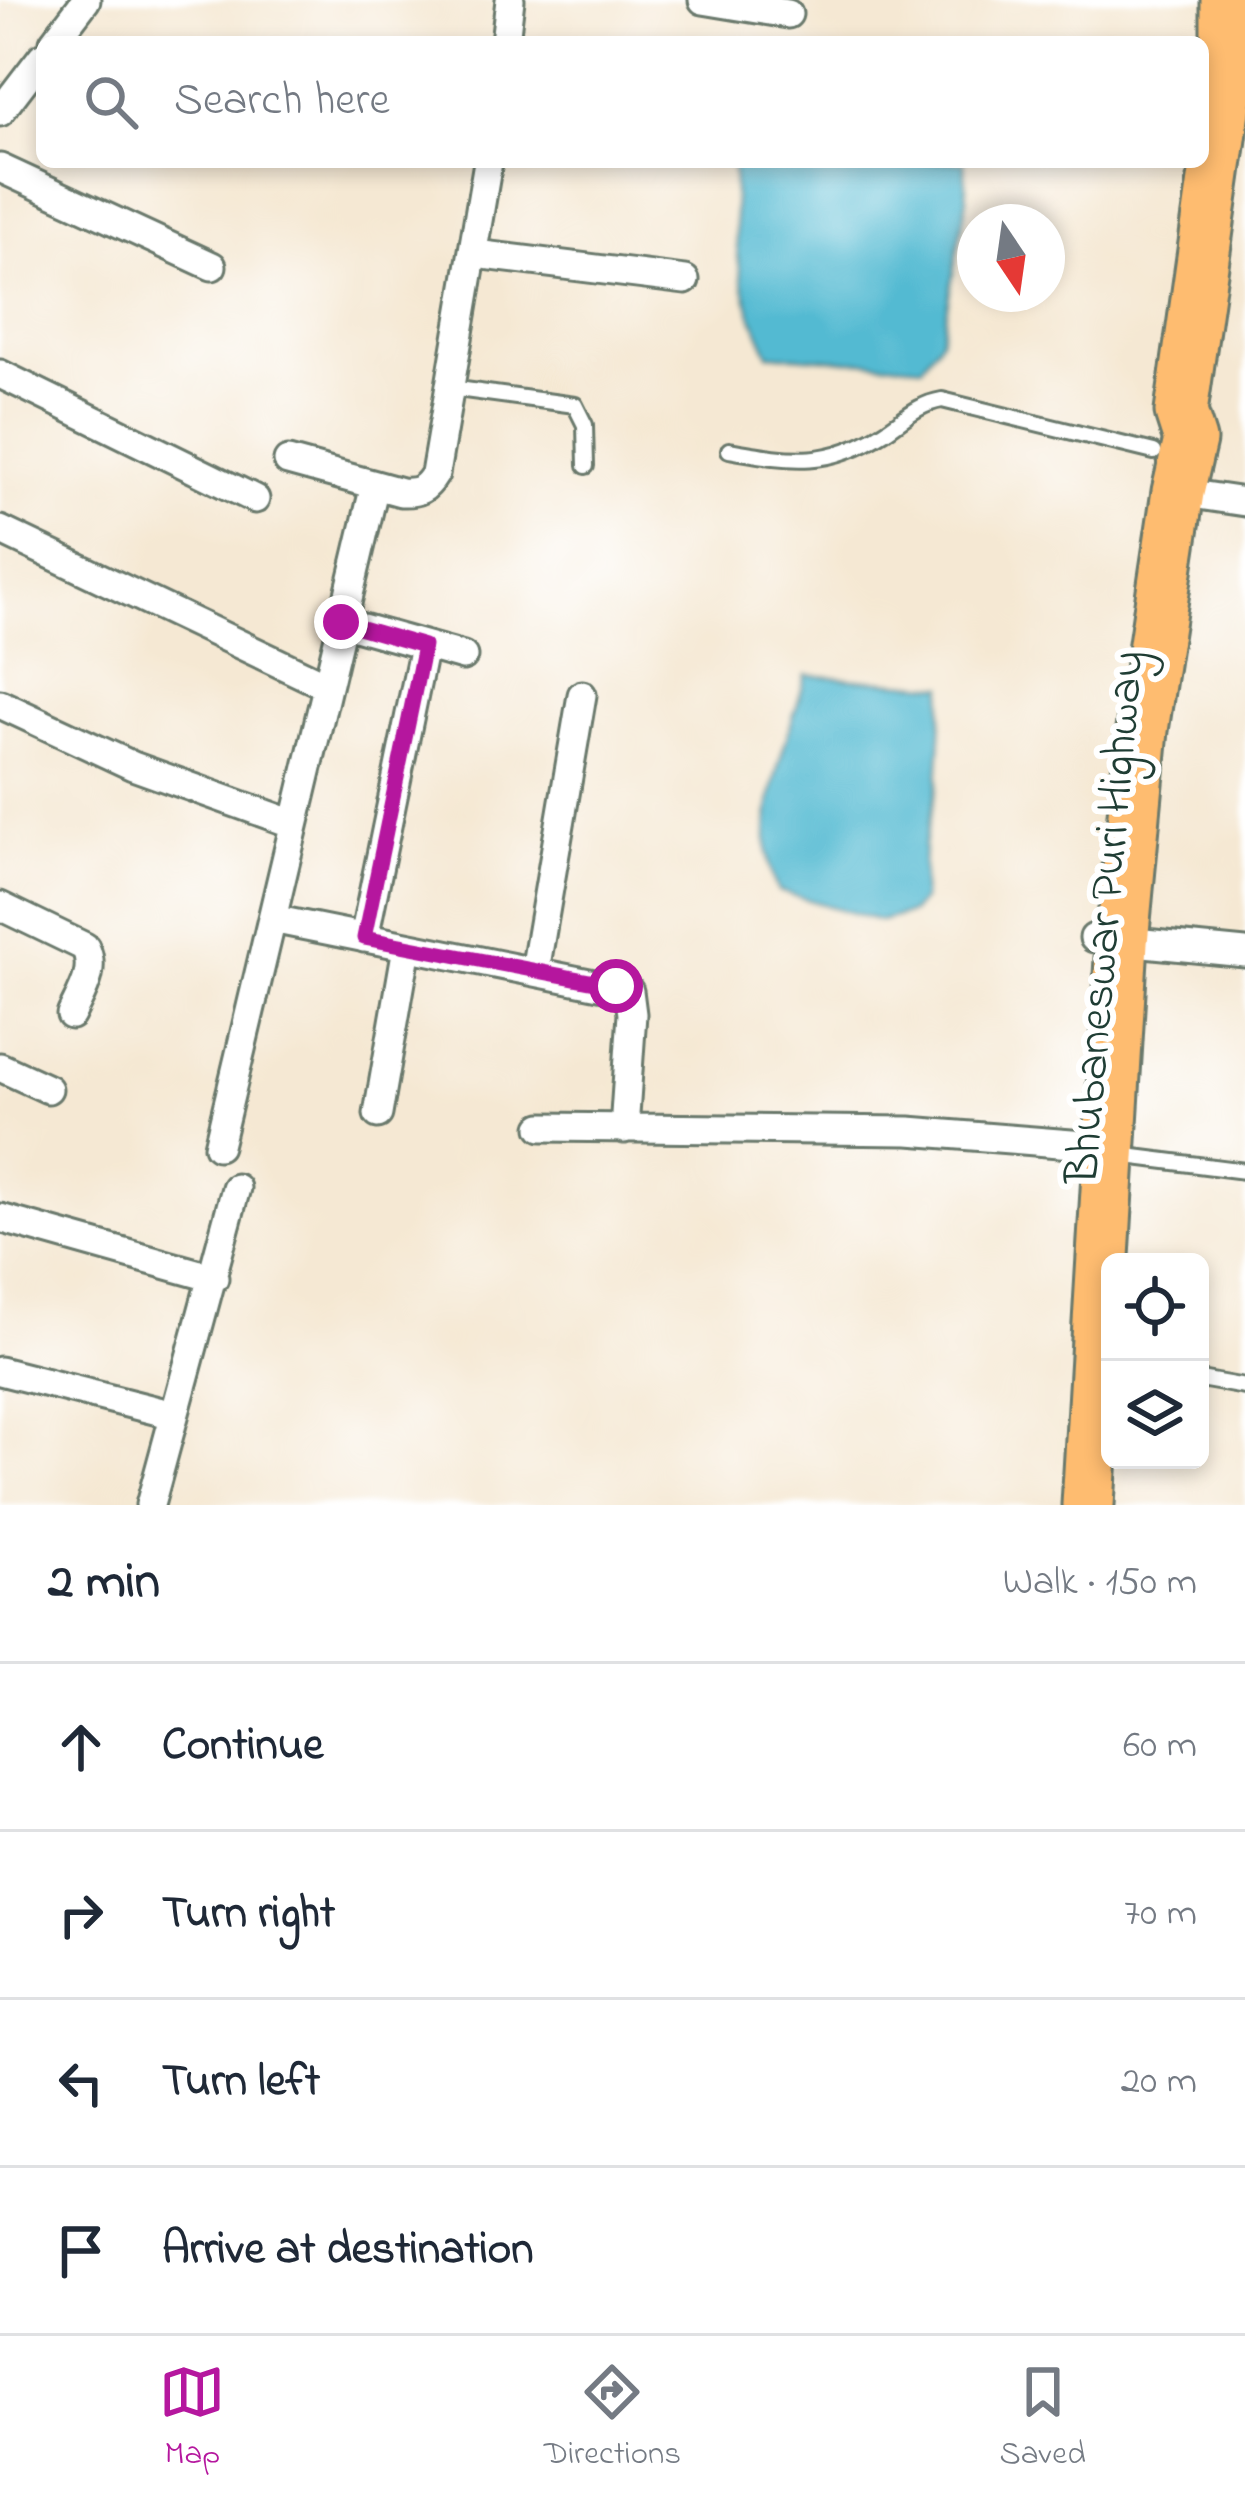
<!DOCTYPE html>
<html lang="en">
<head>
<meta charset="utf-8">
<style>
	:root { --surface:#fff; --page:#f6f6f7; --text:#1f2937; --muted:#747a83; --line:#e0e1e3; --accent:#b5179e }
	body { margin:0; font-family:"Indie Flower",sans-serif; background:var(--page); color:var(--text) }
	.controls { position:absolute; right:36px; bottom:36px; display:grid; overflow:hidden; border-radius:18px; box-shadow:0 6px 18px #0003 }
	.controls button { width:108px; height:108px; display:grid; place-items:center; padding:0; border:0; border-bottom:3px solid var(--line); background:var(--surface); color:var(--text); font:60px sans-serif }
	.compass { position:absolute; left:957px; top:204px; width:108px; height:108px; border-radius:50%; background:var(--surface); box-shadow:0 6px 18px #0003; rotate:167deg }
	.stop { position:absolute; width:36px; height:36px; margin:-27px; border:9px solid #b5179e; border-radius:50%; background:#fff }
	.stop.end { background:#b5179e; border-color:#fff; box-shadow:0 3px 12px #0008 }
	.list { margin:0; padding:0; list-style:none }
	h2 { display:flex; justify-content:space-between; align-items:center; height:156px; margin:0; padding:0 48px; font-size:51px }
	h2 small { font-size:39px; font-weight:400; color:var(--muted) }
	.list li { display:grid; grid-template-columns:78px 1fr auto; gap:36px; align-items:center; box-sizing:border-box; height:168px; padding:0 48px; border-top:3px solid var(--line) }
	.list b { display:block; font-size:45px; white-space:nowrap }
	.list em { font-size:39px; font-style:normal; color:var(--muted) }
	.icon { flex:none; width:66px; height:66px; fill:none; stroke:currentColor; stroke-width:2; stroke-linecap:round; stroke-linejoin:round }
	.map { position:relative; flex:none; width:1245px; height:1505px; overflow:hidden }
	.search { position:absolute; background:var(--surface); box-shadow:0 6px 18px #0003; left:36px; right:36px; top:36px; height:132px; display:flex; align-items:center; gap:30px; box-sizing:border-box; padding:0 42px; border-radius:18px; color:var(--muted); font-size:45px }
	.sheet { height:828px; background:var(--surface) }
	nav { display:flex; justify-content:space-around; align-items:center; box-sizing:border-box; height:168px; border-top:3px solid var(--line); background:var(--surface); font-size:33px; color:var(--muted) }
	nav a { display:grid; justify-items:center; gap:6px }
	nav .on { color:var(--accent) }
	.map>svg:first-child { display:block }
	.water { fill:#53bad2; stroke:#397c83; stroke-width:3 }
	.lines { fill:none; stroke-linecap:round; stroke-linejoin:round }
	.lane-casing { stroke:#6a796c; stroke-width:20 }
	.street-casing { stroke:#6a796c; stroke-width:33 }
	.highway-casing { stroke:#6a796c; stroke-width:57 }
	.lane { stroke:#fff; stroke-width:14 }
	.street { stroke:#fff; stroke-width:27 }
	.highway { stroke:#febc70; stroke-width:51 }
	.route { stroke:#b5179e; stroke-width:15 }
	.labels { text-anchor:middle; stroke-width:12; stroke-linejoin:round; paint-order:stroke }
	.street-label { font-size:48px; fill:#1f3d34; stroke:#fff }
</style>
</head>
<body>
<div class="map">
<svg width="1245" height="1505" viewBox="0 0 1245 1505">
	<rect width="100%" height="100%" fill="#fff"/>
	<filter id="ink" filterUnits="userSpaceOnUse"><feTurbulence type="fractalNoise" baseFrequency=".00833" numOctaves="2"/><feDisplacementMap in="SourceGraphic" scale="24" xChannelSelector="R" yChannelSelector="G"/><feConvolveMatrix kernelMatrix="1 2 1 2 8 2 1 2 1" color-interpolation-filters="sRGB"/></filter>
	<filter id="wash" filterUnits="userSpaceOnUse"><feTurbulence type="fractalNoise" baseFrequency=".004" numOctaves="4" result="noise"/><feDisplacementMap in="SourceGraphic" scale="48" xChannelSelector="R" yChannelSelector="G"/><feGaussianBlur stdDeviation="2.7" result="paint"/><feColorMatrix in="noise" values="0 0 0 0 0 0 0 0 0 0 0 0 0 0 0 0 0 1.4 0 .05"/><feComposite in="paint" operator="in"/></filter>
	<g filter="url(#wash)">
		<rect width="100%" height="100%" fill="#f5e8d3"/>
		<path class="water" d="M733 162H964L967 199 941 339 922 366 769 354C733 282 736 240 733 162Z
			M806 675 944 686 938 784 924 845 922 900 911 913 880 921 778 891C747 826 789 740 806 675Z"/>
	</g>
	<g filter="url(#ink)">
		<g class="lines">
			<g class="lane-casing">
				<path id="lane" d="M450 388 575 405 585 425 586 466
					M729 450C792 461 827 468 884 432 904 419 918 404 942 400L1154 452
					M1119 1155 1245 1171
					M1200 1379 1245 1387"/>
			</g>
			<g class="street-casing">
				<path id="street" d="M703 0 788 14
					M54 42 86 0
					M505 42 510 0
					M0 112 42 57
					M0 168 212 266
					M475 254 685 280
					M0 374 255 499
					M288 461 401 492C419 493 426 489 435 474L488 162
					M1178 492 1245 502
					M0 530 325 685
					M341 622 463 656
					M0 704 133 766 294 824
					M0 906 85 947C97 971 81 993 71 1015
					M272 919 629 991 632 1014 624 1129
					M364 938 424 646
					M1094 938 1245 953
					M535 971 582 695
					M0 1067 48 1089
					M378 1114 407 947
					M542 1127 909 1131 1084 1145
					M218 1146 375 485
					M0 1218 214 1278
					M0 1371 174 1415
					M150 1505 236 1188"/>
			</g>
			<g class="highway-casing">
				<path id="highway" d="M1088 1505 1122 942 1142 730 1178 492 1190 440 1181 412 1227 89V0"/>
			</g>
			<use href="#lane" class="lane"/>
			<use href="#street" class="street"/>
			<use href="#highway" class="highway"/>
		</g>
	</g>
	<g class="lines" filter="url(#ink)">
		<path class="route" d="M341 622 424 646 364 938 616 986"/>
	</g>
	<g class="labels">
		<g class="street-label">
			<text transform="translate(1102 917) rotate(-85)" y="17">Bhubaneswar Puri Highway</text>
		</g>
	</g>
</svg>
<div class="controls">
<button><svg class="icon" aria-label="locate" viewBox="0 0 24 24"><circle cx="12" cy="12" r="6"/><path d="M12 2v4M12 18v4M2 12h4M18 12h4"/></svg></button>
<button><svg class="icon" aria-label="layers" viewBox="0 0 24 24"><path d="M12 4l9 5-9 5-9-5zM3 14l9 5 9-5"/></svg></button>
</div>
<svg class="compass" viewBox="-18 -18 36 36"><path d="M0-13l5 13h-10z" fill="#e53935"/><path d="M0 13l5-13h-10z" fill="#747a83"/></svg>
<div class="stop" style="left:616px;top:986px"></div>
<div class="stop end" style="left:341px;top:622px"></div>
<div class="search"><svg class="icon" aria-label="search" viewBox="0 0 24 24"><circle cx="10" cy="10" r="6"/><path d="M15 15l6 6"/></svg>Search here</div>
</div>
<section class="sheet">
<h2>2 min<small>Walk · 150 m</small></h2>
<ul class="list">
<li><svg class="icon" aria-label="ahead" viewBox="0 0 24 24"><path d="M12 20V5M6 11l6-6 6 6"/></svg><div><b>Continue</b></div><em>60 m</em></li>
<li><svg class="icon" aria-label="right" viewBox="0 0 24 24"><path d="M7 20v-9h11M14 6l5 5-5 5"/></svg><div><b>Turn right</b></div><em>70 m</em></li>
<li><svg class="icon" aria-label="left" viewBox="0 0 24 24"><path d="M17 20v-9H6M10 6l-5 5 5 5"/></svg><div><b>Turn left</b></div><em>20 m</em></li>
<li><svg class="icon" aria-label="arrive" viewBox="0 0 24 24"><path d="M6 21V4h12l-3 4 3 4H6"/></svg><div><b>Arrive at destination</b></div></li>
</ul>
</section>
<nav>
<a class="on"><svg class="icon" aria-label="map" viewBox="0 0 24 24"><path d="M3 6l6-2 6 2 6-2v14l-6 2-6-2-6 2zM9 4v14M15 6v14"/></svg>Map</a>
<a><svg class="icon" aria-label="directions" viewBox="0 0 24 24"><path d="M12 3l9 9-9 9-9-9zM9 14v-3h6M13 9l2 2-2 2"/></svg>Directions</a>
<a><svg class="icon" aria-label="saved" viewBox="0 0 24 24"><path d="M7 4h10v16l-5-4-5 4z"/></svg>Saved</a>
</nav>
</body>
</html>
